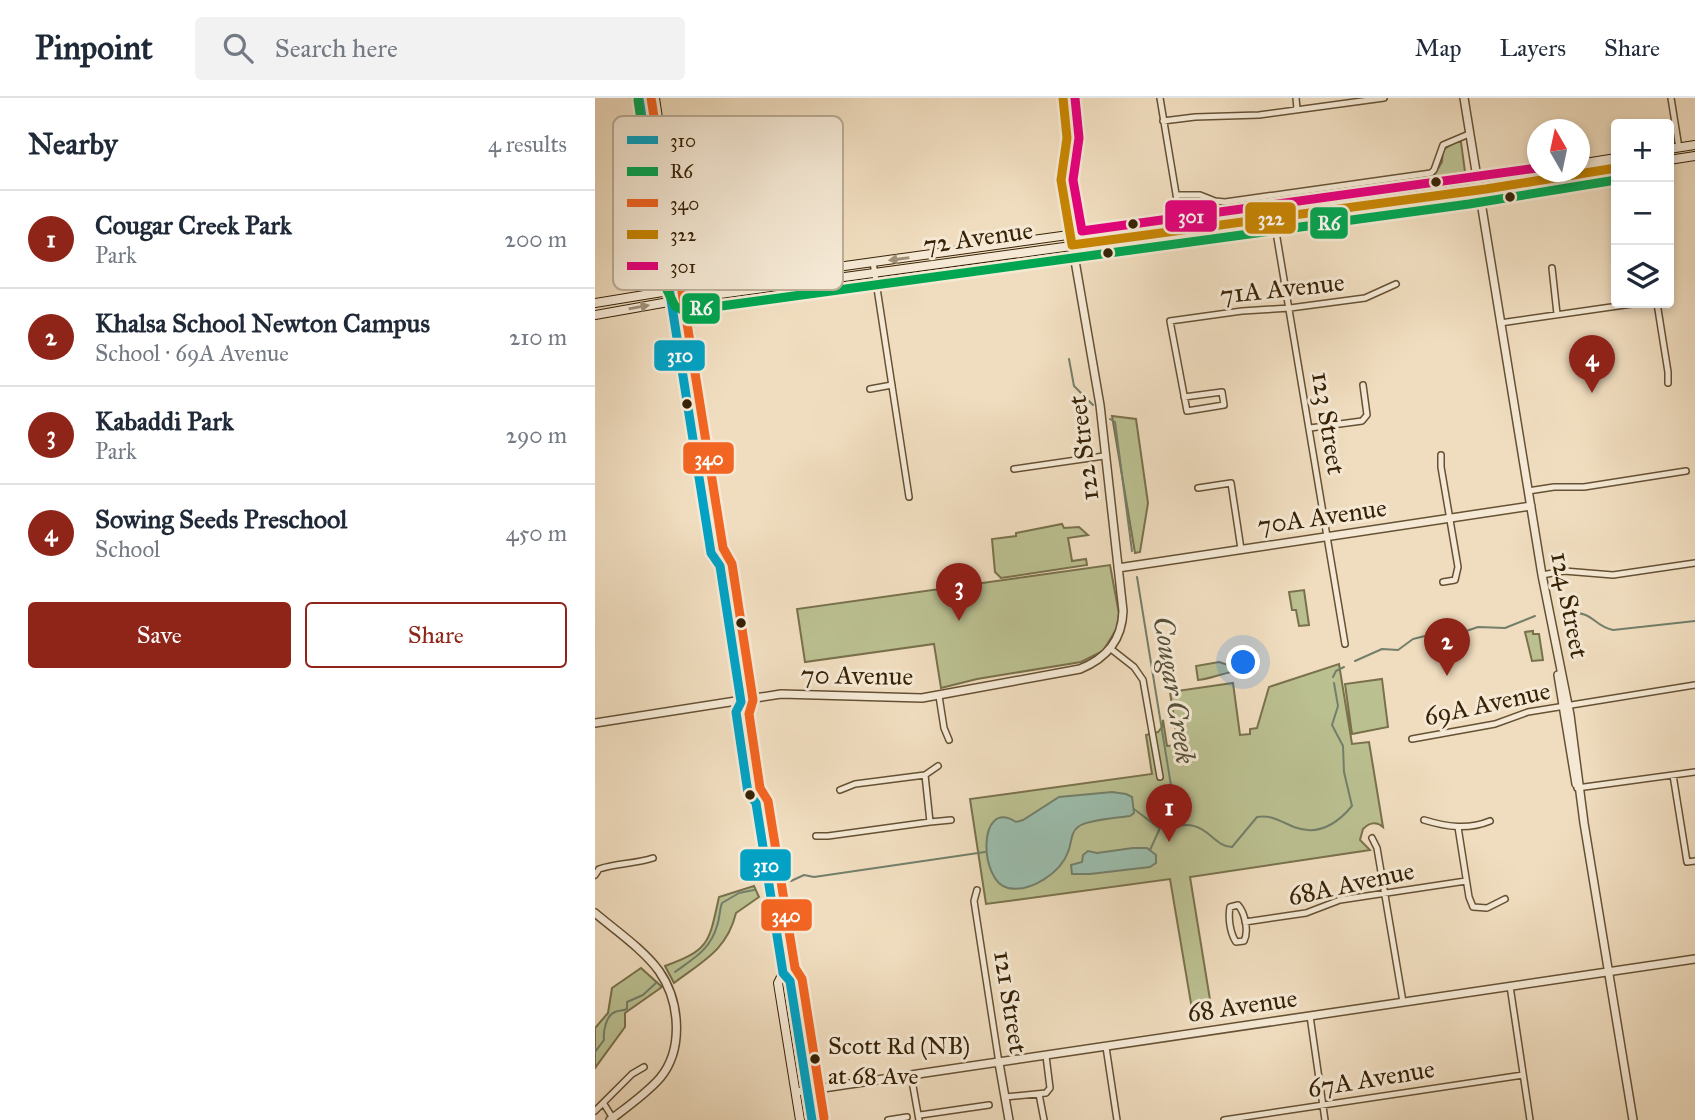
<!DOCTYPE html>
<html lang="en">
<head>
<meta charset="utf-8">
<style>
	:root { --surface:#fff; --page:#f2f2f3; --text:#1f2937; --muted:#747a83; --line:#e0e1e3; --accent:#8f2418 }
	body { margin:0; font-family:"IM FELL Great Primer",serif; background:var(--page); color:var(--text) }
	.controls { position:absolute; right:21px; top:21px; display:grid; overflow:hidden; border-radius:7px; box-shadow:0 4px 10px #0003 }
	.controls button { width:63px; height:63px; display:grid; place-items:center; padding:0; border:0; border-bottom:2px solid var(--line); background:var(--surface); color:var(--text); font:35px sans-serif }
	.compass { position:absolute; left:932px; top:21px; width:63px; height:63px; border-radius:50%; background:var(--surface); box-shadow:0 4px 10px #0003; rotate:351deg }
	.you { position:absolute; left:649px; top:565px; width:24px; height:24px; margin:-18px; border:5px solid #fff; border-radius:50%; background:#1a73e8; box-shadow:0 0 0 10px #1a73e833 }
	.badge { display:grid; place-items:center; width:46px; height:46px; border-radius:50%; background:var(--accent); color:#fff; font-size:23px; font-weight:700 }
	.pin { position:absolute; translate:-50% -58px; filter:drop-shadow(0 2px 4px #0008) }
	.pin::after { content:''; position:absolute; top:37px; width:24px; height:21px; background:inherit; clip-path:polygon(0 0,100% 0,50% 100%) }
	.list { margin:0; padding:0; list-style:none }
	h2 { display:flex; justify-content:space-between; align-items:center; height:91px; margin:0; padding:0 28px; font-size:30px }
	h2 small { font-size:23px; font-weight:400; color:var(--muted) }
	.list li { display:grid; grid-template-columns:46px 1fr auto; gap:21px; align-items:center; box-sizing:border-box; height:98px; padding:0 28px; border-top:2px solid var(--line) }
	.list b { display:block; font-size:26px; white-space:nowrap }
	.list p { margin:0; font-size:23px; white-space:nowrap; color:var(--muted) }
	.list em { font-size:23px; font-style:normal; color:var(--muted) }
	.actions { display:flex; gap:14px; padding:21px 28px }
	.actions a { flex:1; padding:16px 0; border:2px solid var(--accent); border-radius:7px; text-align:center; font-size:24px; color:var(--accent) }
	.actions .main { background:var(--accent); color:#fff }
	.icon { flex:none; width:38px; height:38px; fill:none; stroke:currentColor; stroke-width:2; stroke-linecap:round; stroke-linejoin:round }
	.map { position:relative; flex:none; width:1100px; height:1022px; overflow:hidden }
	header { display:flex; align-items:center; gap:42px; box-sizing:border-box; height:98px; padding:0 35px; background:var(--surface); border-bottom:2px solid var(--line) }
	header strong { font-size:33px }
	nav { display:flex; gap:38px; margin-inline-start:auto; font-size:24px }
	.search { width:490px; height:63px; background:var(--page); display:flex; align-items:center; gap:18px; box-sizing:border-box; padding:0 24px; border-radius:7px; color:var(--muted); font-size:26px }
	main { display:flex }
	aside { flex:1; background:var(--surface) }
	.map>svg:first-child { display:block }
	.green { fill:#bbc091; stroke:#79714c; stroke-width:2 }
	.water { fill:#9bbdad; stroke:#737f6a; stroke-width:2 }
	.lines { fill:none; stroke-linecap:round; stroke-linejoin:round }
	.stream { stroke:#737f6a; stroke-width:2 }
	.minor-casing { stroke:#655134; stroke-width:8 }
	.tertiary-casing { stroke:#655134; stroke-width:10 }
	.secondary-casing { stroke:#372206; stroke-width:10 }
	.minor { stroke:#f5e9d5; stroke-width:5 }
	.tertiary { stroke:#f5e9d5; stroke-width:7 }
	.secondary { stroke:#f5e9d5; stroke-width:8 }
	.bus-1-casing { stroke:#f5e9d5; stroke-width:14 }
	.bus-2-casing { stroke:#f5e9d5; stroke-width:14 }
	.bus-3-casing { stroke:#f5e9d5; stroke-width:14 }
	.bus-4-casing { stroke:#f5e9d5; stroke-width:14 }
	.bus-5-casing { stroke:#f5e9d5; stroke-width:14 }
	.bus-1 { stroke:#03a2c4; stroke-width:9 }
	.bus-2 { stroke:#00a651; stroke-width:9 }
	.bus-3 { stroke:#f26522; stroke-width:9 }
	.bus-4 { stroke:#c78502; stroke-width:9 }
	.bus-5 { stroke:#e5007d; stroke-width:9 }
	.oneway { fill:#a08f78 }
	.bus-dot { fill:#372206; stroke:#f5e9d5; stroke-width:2.5 }
	.labels { text-anchor:middle; stroke-width:6; stroke-linejoin:round; paint-order:stroke }
	.bus-label { font-size:24px; fill:#372206; stroke:#f5e9d5; text-anchor:start }
	.street-label { font-size:26px; fill:#372206; stroke:#f5e9d5 }
	.water-label { font-size:28px; font-style:italic; fill:#555038; stroke:#f5e9d5 }
	.key { fill:#f5e9d5; stroke:#bcad97; stroke-width:2 }
	.key-label { font-size:19px; fill:#372206 }
	.line-badge { stroke:#f5e9d5; stroke-width:2.5 }
	.badge-label { font-size:19px; text-anchor:middle; font-weight:bold; fill:#fff }
</style>
</head>
<body>
<header>
<strong>Pinpoint</strong>
<div class="search"><svg class="icon" aria-label="search" viewBox="0 0 24 24"><circle cx="10" cy="10" r="6"/><path d="M15 15l6 6"/></svg>Search here</div>
<nav><a>Map</a><a>Layers</a><a>Share</a></nav>
</header>
<main>
<aside>
<h2>Nearby<small>4 results</small></h2>
<ul class="list">
<li><span class="badge">1</span><div><b>Cougar Creek Park</b><p>Park</p></div><em>200 m</em></li>
<li><span class="badge">2</span><div><b>Khalsa School Newton Campus</b><p>School · 69A Avenue</p></div><em>210 m</em></li>
<li><span class="badge">3</span><div><b>Kabaddi Park</b><p>Park</p></div><em>290 m</em></li>
<li><span class="badge">4</span><div><b>Sowing Seeds Preschool</b><p>School</p></div><em>450 m</em></li>
</ul>
<div class="actions"><a class="main">Save</a><a>Share</a></div>
</aside>
<div class="map">
<svg width="1100" height="1022" viewBox="0 0 1100 1022">
	<rect width="100%" height="100%" fill="#f0ddbf"/>
	<filter id="stains"><feTurbulence type="fractalNoise" baseFrequency=".00286" numOctaves="4"/><feColorMatrix values="0 0 0 0 .2 0 0 0 0 .09 0 0 0 0 .02 0 0 0 .5 -.17"/></filter>
	<radialGradient id="worn" r=".72"><stop offset=".6" stop-color="#630" stop-opacity="0"/><stop offset="1" stop-color="#630" stop-opacity=".3"/></radialGradient>
	<path class="green" d="M860 44H866L870 74 838 79 847 64 848 52Z
		M517 318 541 321 553 405 545 454 540 455Z
		M467 426 469 430 484 429 493 437 473 440 477 463 491 461 492 467 406 480 400 474 397 441 421 438V435Z
		M515 467 524 516 522 530 508 553 486 564 382 581 346 590 339 546 210 564 202 511Z
		M709 492 714 527 704 528 701 512H697L694 494Z
		M938 533V536H944L948 562 937 563 930 534Z
		M624 564 636 568 637 574C625 576 615 581 603 582L601 568Z
		M744 566 757 646 774 644 788 729C781 723 774 725 768 731L765 742 775 752 595 779 618 920 599 923 575 781 391 806 375 701 557 676 551 637 563 634 567 629 568 622 572 648 583 647 575 594 638 585 645 637 655 636V631L662 630 674 589Z
		M787 581 793 629 757 636 750 586Z
		M159 788 164 799 141 815C132 852 108 863 79 885L70 868C115 852 114 844 124 799Z
		M46 870 67 889 30 915V929L0 970V930L13 915 17 890Z"/>
	<path class="water" d="M517 694 531 696 537 699 539 715 535 718C522 720 491 722 483 729 475 735 477 745 473 754 466 774 436 795 413 790 384 784 382 699 421 724L428 722 464 699Z
		M538 750H552L561 757V765L555 769 495 776H477L476 767 487 764 488 757 493 753 502 755Z"/>
	<g class="lines">
		<path class="stream" d="M474 261 479 288 498 307
			M515 321 520 324 537 453
			M542 479 580 712
			M967 515C1002 512 995 527 1018 532L1100 523
			M760 563 787 551 803 552 818 541 830 538 848 541 883 529 910 530 940 518
			M738 579 741 573 749 569
			M539 711 564 730
			M581 719 582 728
			M555 752 565 730C575 729 588 725 599 728 614 731 622 749 637 749L662 719C677 717 685 723 699 729 722 738 742 726 757 708L749 674 748 648 737 627 743 608 739 585
			M196 783 209 777 219 779 390 754
			M80 874C99 860 115 852 122 828 125 820 124 813 127 805L144 795 159 792
			M0 954 9 942C8 934 11 917 20 914 24 912 28 913 32 911V904L48 897 62 884"/>
		<g class="minor-casing">
			<path id="minor" d="M565 0 587 132
				M701 0 702 11
				M1076 0 1084 50
				M568 23 600 19 664 17 789 0
				M581 97H605L620 103 630 104 836 75 839 72 848 47 874 36
				M677 110 750 546
				M278 164 314 399
				M957 170 962 216
				M1062 205 1073 274V285
				M905 225 1044 205
				M275 291 297 287
				M589 299 627 294 629 307 592 313 575 223 647 213 695 210 770 200 801 186
				M715 330 767 323 772 317 768 287
				M846 357V369L863 469 860 482 848 484
				M419 371 509 358
				M603 390 636 385 646 451
				M933 393 959 389H989L1091 373
				M947 477 969 473 1018 477 1100 465
				M516 551 539 569 548 582 565 679
				M344 598 349 630 354 642
				M817 641 900 626 933 614 1100 587
				M1078 677 1092 764 1100 763
				M982 690 1100 674
				M245 692 260 686 330 677
				M829 722C852 729 873 732 895 723
				M335 724 356 722
				M863 729 874 799 878 809 892 810 910 801
				M221 738H233L335 724 330 677 343 668
				M777 740 782 750 808 904
				M0 777 4 771C22 765 40 766 58 760
				M382 792 379 803 404 965
				M643 807C650 815 654 833 649 843L641 844C635 835 633 820 635 809Z
				M650 824 711 815 745 802 871 783
				M915 888 935 1022
				M715 918 730 1022
				M511 949 522 1022
				M316 977 324 1022
				M444 996 449 1022
				M410 999 451 995 455 990 451 958
				M9 1006 19 1022
				M0 1013 37 976 49 969
				M325 1017 394 1007
				M293 1022 312 1019
				M629 1022 928 977"/>
		</g>
		<g class="tertiary-casing">
			<path id="tertiary" d="M869 0 947 477 975 617 989 725 1038 1022
				M523 470 936 408
				M963 577 981 686
				M0 625 186 596 327 600 485 571C512 560 527 542 528 513L505 307 466 82 472 40 468 0
				M0 815C20 832 49 852 64 873 85 903 89 951 65 980 51 996 32 1009 15 1022
				M404 965 414 1022
				M201 994 1100 861"/>
		</g>
		<g class="secondary-casing">
			<path id="secondary" d="M44 0 116 455 125 468
				M60 0 128 454 125 468 145 602 152 612 165 693 161 705
				M1074 51 1100 47
				M1074 62 1100 58
				M984 66 1021 60
				M0 205 98 189 942 72
				M0 217 96 200 872 94 1021 70
				M146 604 141 614 153 695 161 705 188 875 195 883 217 1022
				M188 875 183 885 205 1022"/>
		</g>
		<use href="#minor" class="minor"/>
		<use href="#tertiary" class="tertiary"/>
		<use href="#secondary" class="secondary"/>
		<g class="bus-1-casing">
			<path id="bus-1" d="M44 0 116 455 125 468 146 604 141 614 153 695 161 705 188 875 195 883 217 1022"/>
		</g>
		<g class="bus-2-casing">
			<path id="bus-2" d="M43 2 71 190 80 208 89 213 874 106 1021 82"/>
		</g>
		<g class="bus-3-casing">
			<path id="bus-3" d="M56 0 128 450 137 466 158 602 154 616 165 690 173 703 200 870 207 881 229 1020"/>
		</g>
		<g class="bus-4-casing">
			<path id="bus-4" d="M468 0 472 40 466 82 477 147 891 91 1021 70"/>
		</g>
		<g class="bus-5-casing">
			<path id="bus-5" d="M480 0 484 40 478 82 487 133 942 70"/>
		</g>
		<use href="#bus-1" class="bus-1"/>
		<use href="#bus-2" class="bus-2"/>
		<use href="#bus-3" class="bus-3"/>
		<use href="#bus-4" class="bus-4"/>
		<use href="#bus-5" class="bus-5"/>
	</g>
	<defs><path id="oneway-solid" d="M-6-.8H1V-3.2L6.5 0L1 3.2V.8H-6Z" transform="scale(1.75)"/></defs>
	<g class="oneway">
		<use href="#oneway-solid" transform="translate(304 161) rotate(172)"/>
		<use href="#oneway-solid" transform="translate(44 209) rotate(-10)"/>
	</g>
	<g class="bus-dot">
		<circle cx="841" cy="84" r="6"/>
		<circle cx="915" cy="99" r="6"/>
		<circle cx="538" cy="126" r="6"/>
		<circle cx="513" cy="155" r="6"/>
		<circle cx="92" cy="306" r="6"/>
		<circle cx="146" cy="525" r="6"/>
		<circle cx="155" cy="697" r="6"/>
		<circle cx="220" cy="961" r="6"/>
	</g>
	<g class="labels">
		<g class="bus-label">
			<text x="233" y="956">Scott Rd (NB)<tspan x="233" dy="30">at 68 Ave</tspan></text>
		</g>
		<g class="street-label">
			<text transform="translate(383 139) rotate(-8)" y="9">72 Avenue</text>
			<text transform="translate(687 190) rotate(-6)" y="9">71A Avenue</text>
			<text transform="translate(734 325) rotate(81)" y="9">123 Street</text>
			<text transform="translate(488 350) rotate(-97)" y="9">122 Street</text>
			<text transform="translate(727 418) rotate(-8)" y="9">70A Avenue</text>
			<text transform="translate(975 507) rotate(79)" y="9">124 Street</text>
			<text transform="translate(262 577) rotate(1)" y="9">70 Avenue</text>
			<text transform="translate(892 605) rotate(-12)" y="9">69A Avenue</text>
			<text transform="translate(756 785) rotate(-12)" y="9">68A Avenue</text>
			<text transform="translate(416 904) rotate(81)" y="9">121 Street</text>
			<text transform="translate(647 907) rotate(-8)" y="9">68 Avenue</text>
			<text transform="translate(776 980) rotate(-9)" y="9">67A Avenue</text>
		</g>
		<g class="water-label">
			<text transform="translate(580 592) rotate(81)" y="10">Cougar Creek</text>
		</g>
	</g>
	<rect x="18" y="18" width="230" height="174" rx="10" class="key"/>
	<rect x="32" y="38" width="31" height="8" fill="#03a2c4"/>
	<rect x="32" y="69" width="31" height="9" fill="#00a651"/>
	<rect x="32" y="101" width="31" height="8" fill="#f26522"/>
	<rect x="32" y="132" width="31" height="9" fill="#c78502"/>
	<rect x="32" y="164" width="31" height="8" fill="#e5007d"/>
	<g class="key-label">
		<text x="75" y="49">310</text>
		<text x="75" y="80">R6</text>
		<text x="75" y="112">340</text>
		<text x="75" y="143">322</text>
		<text x="75" y="175">301</text>
	</g>
	<g class="line-badge">
		<rect x="569" y="101" width="54" height="34" rx="7" fill="#e5007d"/>
		<rect x="649" y="103" width="53" height="34" rx="7" fill="#c78502"/>
		<rect x="714" y="108" width="40" height="34" rx="7" fill="#00a651"/>
		<rect x="86" y="194" width="40" height="33" rx="7" fill="#00a651"/>
		<rect x="58" y="241" width="53" height="33" rx="7" fill="#03a2c4"/>
		<rect x="87" y="343" width="53" height="34" rx="7" fill="#f26522"/>
		<rect x="144" y="750" width="53" height="34" rx="7" fill="#03a2c4"/>
		<rect x="165" y="800" width="53" height="34" rx="7" fill="#f26522"/>
	</g>
	<g class="badge-label">
		<text x="596" y="125">301</text>
		<text x="676" y="127">322</text>
		<text x="734" y="132">R6</text>
		<text x="106" y="217">R6</text>
		<text x="85" y="264">310</text>
		<text x="114" y="367">340</text>
		<text x="171" y="774">310</text>
		<text x="191" y="824">340</text>
	</g>
	<rect width="100%" height="100%" filter="url(#stains)"/>
	<rect width="100%" height="100%" fill="url(#worn)"/>
</svg>
<div class="controls">
<button>+</button>
<button>−</button>
<button><svg class="icon" aria-label="layers" viewBox="0 0 24 24"><path d="M12 4l9 5-9 5-9-5zM3 14l9 5 9-5"/></svg></button>
</div>
<svg class="compass" viewBox="-18 -18 36 36"><path d="M0-13l5 13h-10z" fill="#e53935"/><path d="M0 13l5-13h-10z" fill="#747a83"/></svg>
<div class="you"></div>
<div class="pin badge" style="left:574px;top:744px">1</div>
<div class="pin badge" style="left:852px;top:578px">2</div>
<div class="pin badge" style="left:364px;top:523px">3</div>
<div class="pin badge" style="left:997px;top:295px">4</div>
</div>
</main>
</body>
</html>
